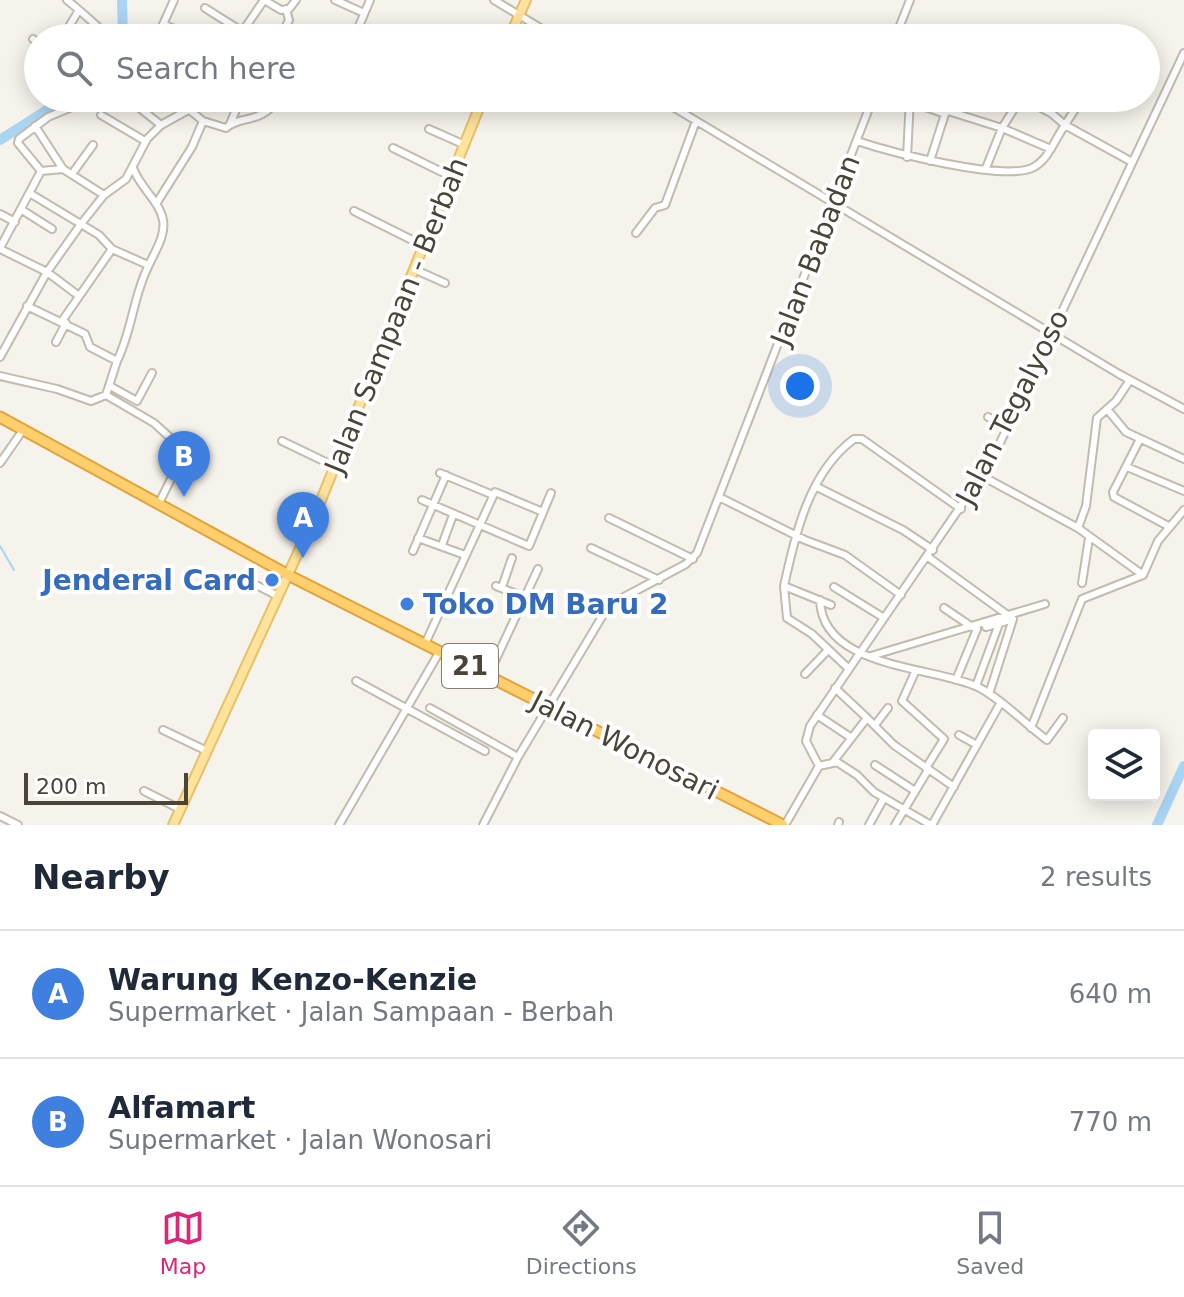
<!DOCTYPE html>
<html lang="en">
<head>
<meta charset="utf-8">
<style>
	:root { --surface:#fff; --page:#f2f2f3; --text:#1f2937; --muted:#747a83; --line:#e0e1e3; --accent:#db2777 }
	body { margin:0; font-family:"DejaVu Sans",sans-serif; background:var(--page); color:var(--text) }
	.controls { position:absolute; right:24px; bottom:24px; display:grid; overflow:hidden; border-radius:8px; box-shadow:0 4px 20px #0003 }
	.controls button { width:72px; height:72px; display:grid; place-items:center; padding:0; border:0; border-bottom:2px solid var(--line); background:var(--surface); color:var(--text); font:40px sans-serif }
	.scale { position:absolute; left:24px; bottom:20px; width:164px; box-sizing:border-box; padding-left:8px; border:4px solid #4b4439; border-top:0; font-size:22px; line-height:28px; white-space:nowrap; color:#4b4439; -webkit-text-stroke:6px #fff; paint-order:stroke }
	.you { position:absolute; left:800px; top:386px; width:28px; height:28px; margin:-20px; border:6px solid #fff; border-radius:50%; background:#1a73e8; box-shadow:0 0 0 12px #1a73e833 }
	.badge { display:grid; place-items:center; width:52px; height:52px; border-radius:50%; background:var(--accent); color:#fff; font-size:26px; font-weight:700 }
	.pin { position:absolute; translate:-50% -66px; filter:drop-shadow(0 2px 4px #0008) }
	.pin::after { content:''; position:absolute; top:42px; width:28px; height:24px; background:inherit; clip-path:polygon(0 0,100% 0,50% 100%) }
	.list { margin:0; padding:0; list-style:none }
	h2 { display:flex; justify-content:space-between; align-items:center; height:104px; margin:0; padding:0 32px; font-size:34px }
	h2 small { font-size:26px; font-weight:400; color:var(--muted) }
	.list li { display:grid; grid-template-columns:52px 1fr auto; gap:24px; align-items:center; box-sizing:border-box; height:128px; padding:0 32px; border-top:2px solid var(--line) }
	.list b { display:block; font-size:30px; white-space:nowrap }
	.list p { margin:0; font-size:26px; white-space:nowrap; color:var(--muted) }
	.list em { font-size:26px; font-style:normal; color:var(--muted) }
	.icon { flex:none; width:44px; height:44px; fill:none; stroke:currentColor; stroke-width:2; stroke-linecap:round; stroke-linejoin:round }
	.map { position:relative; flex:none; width:1184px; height:825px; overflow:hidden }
	.search { position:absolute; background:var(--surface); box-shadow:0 4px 20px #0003; left:24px; right:24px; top:24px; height:88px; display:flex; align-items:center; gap:20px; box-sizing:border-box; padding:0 28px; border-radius:44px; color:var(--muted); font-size:30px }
	.sheet { height:360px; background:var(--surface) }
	nav { display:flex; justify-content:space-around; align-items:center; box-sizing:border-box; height:112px; border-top:2px solid var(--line); background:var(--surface); font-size:22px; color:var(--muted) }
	nav a { display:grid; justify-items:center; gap:4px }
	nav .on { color:var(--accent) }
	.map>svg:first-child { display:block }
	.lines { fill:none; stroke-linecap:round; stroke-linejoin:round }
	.stream { stroke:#a9d4f2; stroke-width:2 }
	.river { stroke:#a9d4f2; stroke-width:10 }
	.minor-casing { stroke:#c2bbae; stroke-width:10 }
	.major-casing { stroke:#e6c16a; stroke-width:12 }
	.highway-casing { stroke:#e0a43c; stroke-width:13 }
	.minor { stroke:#fff; stroke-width:6 }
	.major { stroke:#ffe39c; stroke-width:8 }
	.highway { stroke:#ffcf6e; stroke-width:9 }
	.shop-dot { fill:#3f7fe0; stroke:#fff; stroke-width:3 }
	.labels { text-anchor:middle; stroke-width:8; stroke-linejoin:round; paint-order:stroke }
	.shield { fill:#fff; stroke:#817c74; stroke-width:2 }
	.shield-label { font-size:26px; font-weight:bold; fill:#4b4439 }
	.street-label { font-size:28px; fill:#4b4439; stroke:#fff }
	.shop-label { font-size:28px; font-weight:bold; fill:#366cbe; stroke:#fff; text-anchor:end }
</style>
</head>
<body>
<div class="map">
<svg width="1184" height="825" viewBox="0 0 1184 825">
	<rect width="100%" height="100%" fill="#f6f3ec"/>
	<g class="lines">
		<path class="stream" d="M0 546 14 570"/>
		<path class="river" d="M122 0 123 38
			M0 140 66 98
			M1157 825 1184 766"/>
		<g class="minor-casing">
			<path id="minor" d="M335 0 364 13
				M494 0 557 38
				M205 8 243 32
				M79 10 106 34
				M163 24 195 38
				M246 27 268 38
				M899 27 929 38
				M62 38 79 10 67 0
				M133 38 135 30
				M157 38 174 0
				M238 38 264 0 281 10 289 9 296 0
				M280 38 289 20 286 9
				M312 38H320
				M354 38 370 0
				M895 38 910 0
				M1004 38 1012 32 1038 38
				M33 39 38 43
				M127 98 161 125
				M175 98 203 121 226 128C240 115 261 125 279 98
				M658 98 1119 374 1184 409
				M1021 98 1002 128 1051 149
				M1022 98 1051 113 1065 125 1082 98
				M909 101 945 114
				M948 111 1002 128 986 168
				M101 115 145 141
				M230 124 241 98
				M35 126 63 169 104 195
				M429 129 465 145
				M857 141C890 152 1001 181 1032 168 1048 161 1055 139 1065 125L1132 162
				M393 148 452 177
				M907 157 910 98
				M930 161 945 114 955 98
				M41 171 18 143 19 139 48 117 94 98
				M72 174 93 145
				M31 194 99 235 112 249 148 265
				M156 204 192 147 203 121
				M22 210 52 229
				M354 211 424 246
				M0 214 15 222
				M636 233 655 208 665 205 696 121
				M0 248 41 171 63 169
				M0 249 47 272 79 296
				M416 270 445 283
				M62 321 112 249
				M56 342 66 323
				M0 357 47 272 81 224 104 195 126 179 147 139 161 125 190 109 197 98
				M117 361C132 331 133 297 148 267 154 253 166 236 163 220 160 202 141 189 133 168
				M0 376 57 389 91 401 106 395 117 361 90 347 85 334 27 306
				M1130 380 1116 401 1097 418 1086 506 1078 528 1143 575
				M110 386 137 401 152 373
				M106 395 154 423 185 451 158 505
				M1107 409 1126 432 1184 459
				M988 417 1007 428
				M1140 439 1113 492 1114 497 1170 527
				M282 441 336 467
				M0 463 23 430
				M1127 467 1184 491
				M440 473 493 495
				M982 476 1078 528
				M817 487 903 530 933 550
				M719 497 805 540 845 555 901 595
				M422 500 529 546 551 493
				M609 518 693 559
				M418 538 465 555
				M442 545 453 515
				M591 548 659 580
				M413 551 446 475
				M928 557 1013 619 989 694
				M1143 575 1158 541 1184 510
				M244 579 278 596
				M1082 583 1089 538
				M496 586 524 597
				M784 586C795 535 809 472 854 439H862L961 509
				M502 587 512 558
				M834 587 884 618
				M820 600C822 669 934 666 978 687 1003 700 1024 723 1047 740L1063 718
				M831 605 784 586 787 618 812 634 849 669
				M944 608 972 627
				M986 627 1013 619
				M425 644 495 492 543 512
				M871 656 1045 604
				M916 670 902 701 944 739 926 768
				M805 674 828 650
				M488 676 538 569
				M956 680 977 629
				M356 681 485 751
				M976 686 999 624
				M430 708 518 757
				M817 715 850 737
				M867 718 894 745 954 787
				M875 725 888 708
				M1031 728 1082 599 1143 575
				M163 730 207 751
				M959 735 977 745
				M833 762 867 718 835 688
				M875 765 915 791
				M819 766 837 762 857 775 874 792 931 825
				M144 791 180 809
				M0 816 18 825
				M339 825 440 651
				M483 825 518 757 609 605 686 564 697 553 873 98
				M785 825 819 766 806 741 810 726 991 462 1184 53
				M838 825 839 822
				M869 825 884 798
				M895 825 928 770
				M932 825 1001 702"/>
		</g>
		<g class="major-casing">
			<path id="major" d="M509 38 526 0
				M173 825 313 520 483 98"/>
		</g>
		<g class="highway-casing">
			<path id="highway" d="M0 417 292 577 783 825"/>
		</g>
		<use href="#minor" class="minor"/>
		<use href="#major" class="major"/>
		<use href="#highway" class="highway"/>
	</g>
	<g class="shop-dot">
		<circle cx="272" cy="580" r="8"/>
		<circle cx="407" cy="604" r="8"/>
	</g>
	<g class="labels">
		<rect class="shield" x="442" y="644" width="56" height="44" rx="6"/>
		<g class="shield-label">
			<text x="470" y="675">21</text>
		</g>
		<g class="street-label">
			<text transform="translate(815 250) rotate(-69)" y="10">Jalan Babadan</text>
			<text transform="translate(396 315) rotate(-68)" y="10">Jalan Sampaan - Berbah</text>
			<text transform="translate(1012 407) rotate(-63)" y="10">Jalan Tegalyoso</text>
			<text transform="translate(625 745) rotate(27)" y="10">Jalan Wonosari</text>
		</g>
		<g class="shop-label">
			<text x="256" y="590">Jenderal Card</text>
			<text x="423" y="614" text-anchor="start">Toko DM Baru 2</text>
		</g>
	</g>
</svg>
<div class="controls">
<button><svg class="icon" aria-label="layers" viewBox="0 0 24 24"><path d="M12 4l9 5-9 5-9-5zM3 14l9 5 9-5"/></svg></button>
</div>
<div class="scale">200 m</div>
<div class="you"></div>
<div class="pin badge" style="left:303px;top:558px;background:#3f7fe0">A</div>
<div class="pin badge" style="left:184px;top:497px;background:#3f7fe0">B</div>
<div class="search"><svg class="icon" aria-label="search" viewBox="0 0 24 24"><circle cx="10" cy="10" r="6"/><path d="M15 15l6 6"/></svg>Search here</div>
</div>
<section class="sheet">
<h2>Nearby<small>2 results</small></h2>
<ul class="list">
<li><span class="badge" style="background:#3f7fe0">A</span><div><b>Warung Kenzo-Kenzie</b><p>Supermarket · Jalan Sampaan - Berbah</p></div><em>640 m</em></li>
<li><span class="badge" style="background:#3f7fe0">B</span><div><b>Alfamart</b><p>Supermarket · Jalan Wonosari</p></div><em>770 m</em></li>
</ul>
</section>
<nav>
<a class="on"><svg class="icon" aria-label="map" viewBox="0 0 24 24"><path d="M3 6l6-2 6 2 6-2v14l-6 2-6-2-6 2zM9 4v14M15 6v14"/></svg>Map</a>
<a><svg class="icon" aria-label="directions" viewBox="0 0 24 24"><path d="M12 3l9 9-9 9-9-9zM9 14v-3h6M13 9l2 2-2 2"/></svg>Directions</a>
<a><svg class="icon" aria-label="saved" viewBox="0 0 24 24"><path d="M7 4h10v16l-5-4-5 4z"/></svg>Saved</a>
</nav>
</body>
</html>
